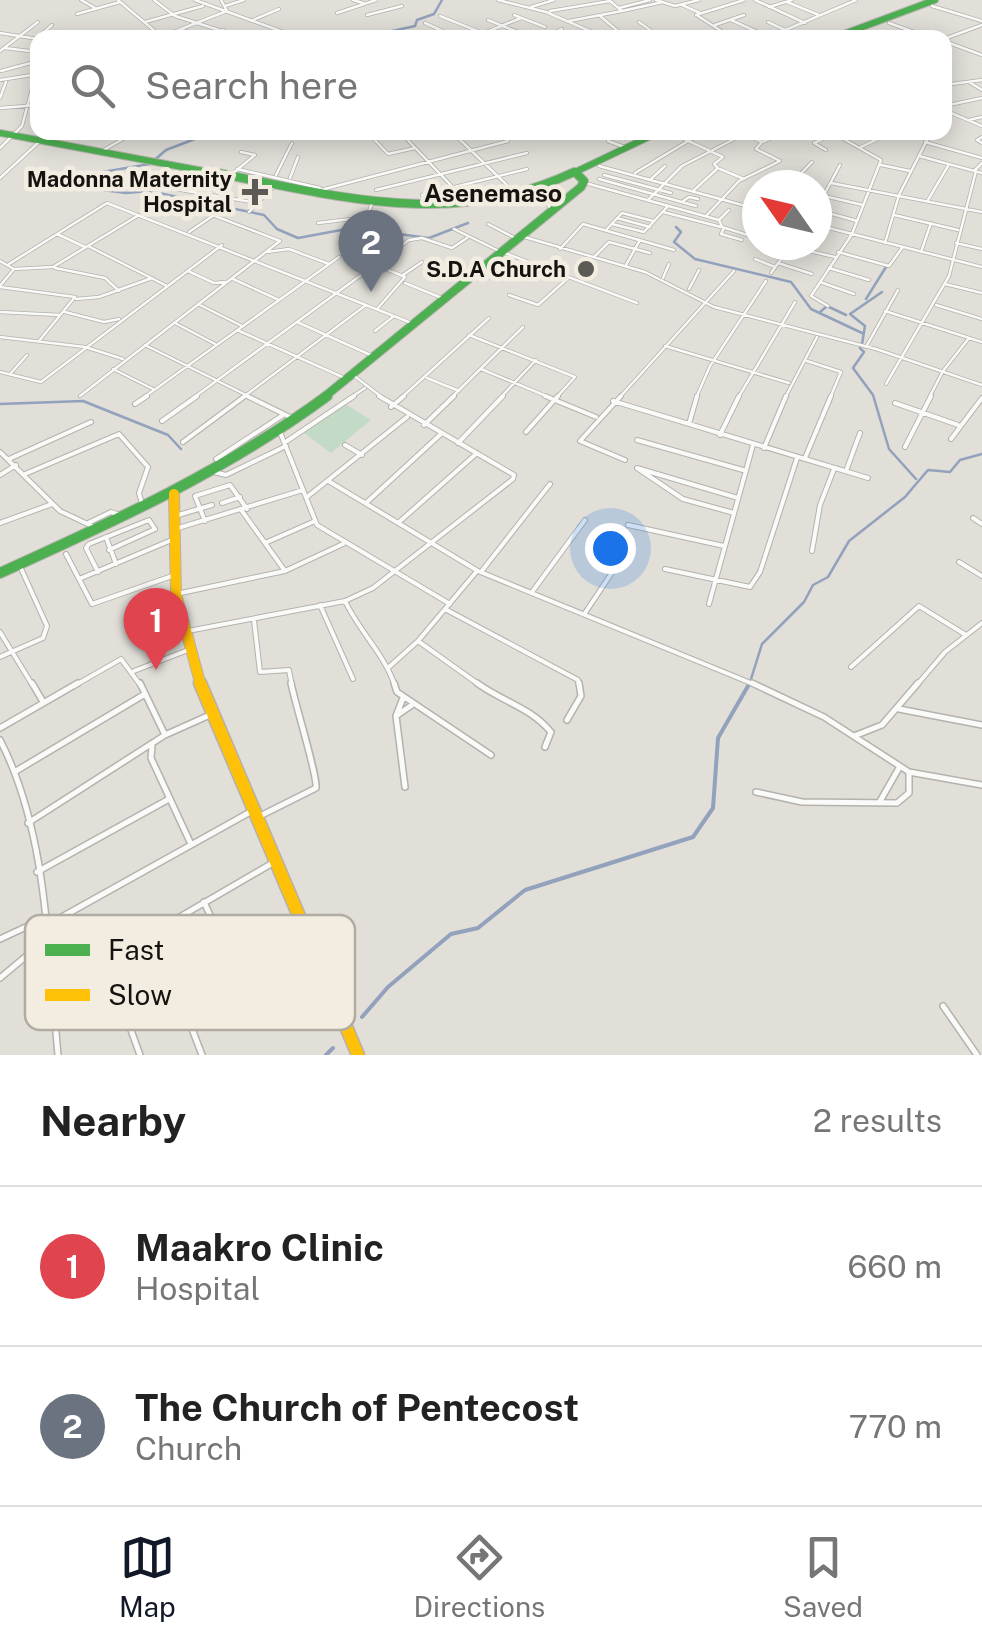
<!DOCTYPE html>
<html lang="en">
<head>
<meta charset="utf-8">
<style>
	:root { --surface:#fff; --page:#f2f2f2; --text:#222; --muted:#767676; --line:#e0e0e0; --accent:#111827 }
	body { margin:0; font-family:"Public Sans",sans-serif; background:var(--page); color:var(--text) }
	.compass { position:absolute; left:742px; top:170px; width:90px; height:90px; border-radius:50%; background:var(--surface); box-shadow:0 5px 25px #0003; rotate:304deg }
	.you { position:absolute; left:610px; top:548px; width:35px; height:35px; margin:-25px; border:8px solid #fff; border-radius:50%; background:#1a73e8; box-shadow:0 0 0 15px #1a73e833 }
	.badge { display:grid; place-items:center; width:65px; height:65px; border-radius:50%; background:var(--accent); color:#fff; font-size:32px; font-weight:700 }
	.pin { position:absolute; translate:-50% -82px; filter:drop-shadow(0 2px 5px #0008) }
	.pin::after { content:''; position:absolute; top:52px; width:35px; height:30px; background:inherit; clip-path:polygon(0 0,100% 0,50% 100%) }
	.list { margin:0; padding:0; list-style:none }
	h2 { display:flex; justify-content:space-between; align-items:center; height:130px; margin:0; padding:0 40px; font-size:42px }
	h2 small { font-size:32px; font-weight:400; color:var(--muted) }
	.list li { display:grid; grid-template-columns:65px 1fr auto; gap:30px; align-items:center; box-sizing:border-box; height:160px; padding:0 40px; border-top:2px solid var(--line) }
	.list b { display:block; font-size:38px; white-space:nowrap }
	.list p { margin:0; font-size:32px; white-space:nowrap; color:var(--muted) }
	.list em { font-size:32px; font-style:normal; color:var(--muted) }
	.icon { flex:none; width:55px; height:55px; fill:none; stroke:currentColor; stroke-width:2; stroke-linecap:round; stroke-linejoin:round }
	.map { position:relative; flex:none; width:982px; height:1055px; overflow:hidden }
	.search { position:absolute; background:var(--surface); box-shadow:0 5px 25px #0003; left:30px; right:30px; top:30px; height:110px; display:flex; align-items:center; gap:25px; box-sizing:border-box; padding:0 35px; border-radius:20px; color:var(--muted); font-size:38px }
	.sheet { height:450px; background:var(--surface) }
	nav { display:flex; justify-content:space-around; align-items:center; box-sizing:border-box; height:140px; border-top:2px solid var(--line); background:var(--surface); font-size:28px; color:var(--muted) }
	nav a { display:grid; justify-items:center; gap:5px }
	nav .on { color:var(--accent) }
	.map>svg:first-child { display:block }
	.green { fill:#c3dac6 }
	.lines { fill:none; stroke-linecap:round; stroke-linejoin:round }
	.stream-far1 { stroke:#92a1bc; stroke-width:2.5 }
	.stream { stroke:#92a1bc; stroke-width:4 }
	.street-far2-casing { stroke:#b4b2ad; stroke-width:4 }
	.street-far1-casing { stroke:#b4b2ad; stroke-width:6 }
	.street-casing { stroke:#b4b2ad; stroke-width:8 }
	.fast-far2-casing { stroke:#b4b2ad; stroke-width:8 }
	.fast-far1-casing { stroke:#b4b2ad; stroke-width:10 }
	.fast-casing { stroke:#b4b2ad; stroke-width:12 }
	.slow-far1-casing { stroke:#b4b2ad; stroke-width:12 }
	.slow-casing { stroke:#b4b2ad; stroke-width:15 }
	.street-far2 { stroke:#fafaf9; stroke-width:2.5 }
	.street-far1 { stroke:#fafaf9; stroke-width:4 }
	.street { stroke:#fafaf9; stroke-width:5 }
	.fast-far2 { stroke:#4caf50; stroke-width:6 }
	.fast-far1 { stroke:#4caf50; stroke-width:8 }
	.fast { stroke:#4caf50; stroke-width:10 }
	.slow-far1 { stroke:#ffc107; stroke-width:10 }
	.slow { stroke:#ffc107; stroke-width:12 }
	.poi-dot { fill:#5c5a55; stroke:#f3ede1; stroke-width:4 }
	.labels { text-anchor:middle; stroke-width:9; stroke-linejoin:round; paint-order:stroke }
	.far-poi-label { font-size:22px; font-weight:bold; fill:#15130f; stroke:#f3ede1; text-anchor:end }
	.far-quarter-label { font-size:25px; font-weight:bold; fill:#15130f; stroke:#f3ede1 }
	.key { fill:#f3ede1; stroke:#b0aca2; stroke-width:2.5 }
	.key-label { font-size:28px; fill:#15130f }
</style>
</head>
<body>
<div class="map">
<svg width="982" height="1055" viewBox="0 0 982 1055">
	<rect width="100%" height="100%" fill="#e1dfd8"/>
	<path class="green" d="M345 404 371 420 331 453 304 433Z"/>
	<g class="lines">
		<path class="stream-far1" d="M361 38 415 26 417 20 434 14 442 0
			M64 185 126 193 149 191 264 215 277 229 298 238 352 228 429 238 468 223
			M65 185 85 175 150 164 166 150 213 132
			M676 227 681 232 674 242 695 259 791 282 811 309 862 333
			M866 299 886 267
			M819 313 827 306 846 315
			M862 344 865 326 850 314 882 292
			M860 348 864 352 853 368 873 395 889 449 916 479
			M0 404 83 401 168 435 181 449
			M751 679 762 644 804 602 813 585 828 577 849 541 905 497 928 470 950 472 960 460 982 454"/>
		<path class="stream" d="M362 1017 388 987 451 934 478 928 525 890 693 837 713 808 718 738 748 686
			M326 1055 333 1048"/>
		<g class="street-far2-casing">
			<path id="street-far2" d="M81 0 95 8
				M118 0 163 38
				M154 0 175 16 244 38
				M195 0 300 38
				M353 0 363 3
				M498 0 546 12 606 38
				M656 0 675 6 699 0
				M755 0 805 23
				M787 2 819 15
				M682 5 700 13
				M225 6 244 0
				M932 6 982 21
				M531 7 554 0
				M769 7 792 0
				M619 8 650 0
				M550 11 610 1
				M622 11 663 2
				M337 13 376 0
				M77 14 120 2
				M367 15 402 6
				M514 15 545 27
				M599 15 626 38
				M696 15 744 0
				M440 16 495 38
				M698 16 732 38
				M488 20 533 38
				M731 20 769 37 856 0
				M251 21 279 9
				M569 21 622 11 609 0
				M145 22 203 6
				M639 22 661 38
				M768 22 787 31
				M425 23 458 38
				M889 23 931 38
				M715 25 744 15
				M182 29 200 38
				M0 33 38 39
				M484 33 521 18
				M163 36 227 11 221 0
				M851 36 856 38
				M207 38 224 30
				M398 38 411 33 421 38
				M542 38 562 29
				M36 39 52 25
				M944 39 982 25
				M944 41 982 55
				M5 48 38 52
				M0 51 38 22
				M1 71 38 61
				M0 80 38 74
				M969 82 982 90
				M944 85 982 80
				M0 98 7 79
				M944 106 982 98
				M0 108 38 105
				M944 110 982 126
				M969 120 982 117
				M85 132 128 136
				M257 132 284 137 291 132
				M400 132 466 201
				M452 132 513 191
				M669 132 723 157 714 164 718 168 693 191
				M745 134 762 142 787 132
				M982 137 977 140 982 143
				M373 138 388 154 415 148
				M405 138 427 132
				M608 141 627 148
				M925 142 982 158
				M861 147 892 132
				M0 148 22 126 36 74
				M826 150 814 143 838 132
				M102 151 135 132
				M919 156 982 173
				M881 165 910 171
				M599 166 757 209
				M237 169 320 188
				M720 169 744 179
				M974 171 982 163
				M635 173 703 132
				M232 174 255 155 241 152
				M276 175 292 143
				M604 175 671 193
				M0 178 40 141
				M290 178 298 157
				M599 179 696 206
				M650 180 665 166
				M128 181 258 203
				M831 183 982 212
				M589 184 719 220 722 227 757 238
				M790 185 812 162
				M537 188 551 209
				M376 190 527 153
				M186 191 203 172
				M317 191 508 141 501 132
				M524 194 543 200
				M422 195 527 169
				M824 196 863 205
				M648 200 682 166 744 134
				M928 200 948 166
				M682 202 689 197 698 199
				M750 207 757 198
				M817 208 840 165
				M818 210 857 221
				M249 212 274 186
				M663 212 721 227
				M894 215 958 230
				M706 216 739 181 780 161 756 149 762 142
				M617 218 650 227
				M719 220 729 210
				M318 223 367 217 372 203
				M488 224 515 238
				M612 224 644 232 668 206
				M817 225 982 267
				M746 226 757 215
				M724 228 721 234 742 240
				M454 229 501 252
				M606 230 622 213 653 221
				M189 232 214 215
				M57 234 85 247
				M521 236 645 272 714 307 876 349 982 385
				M885 243 899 195 929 136
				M956 243 982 249
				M758 245 785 253
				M783 245 835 257
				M88 246 167 286
				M560 249 583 224 674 250
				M267 252 289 249 329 264
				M838 252 889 266 902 248
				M921 252 931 223
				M505 253 637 303
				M353 255 405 277 378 308
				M594 257 609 242 650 253
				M755 259 775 267
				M0 261 14 269 0 286
				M778 263 812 274
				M9 264 107 203 414 324
				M626 265 640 240
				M55 268 105 278 119 291
				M829 268 869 280
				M14 269 53 267 139 215
				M188 271 214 283 226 282
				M771 273 789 248
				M403 275 422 262
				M663 278 669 264
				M233 279 279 300
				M820 282 854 294
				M405 283 442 298
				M945 284 982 293
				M0 287 75 297 39 341
				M689 289 699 270
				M509 295 538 305 567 279
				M76 299 99 297 152 278
				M198 304 242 326
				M936 305 982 319
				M828 306 811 296 852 234 881 160 831 132
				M885 311 982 342
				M0 312 60 315
				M65 312 104 322 119 319
				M297 322 375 357
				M175 323 215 344
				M237 330 347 379
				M375 331 394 316
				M469 335 575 377 556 398
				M0 337 85 347 123 359
				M145 345 252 398
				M665 346 789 383
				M866 347 898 290
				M807 361 841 372 830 398
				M113 369 153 389
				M481 369 551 398
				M0 372 41 382 222 245
				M10 374 27 355
				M353 375 383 398
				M427 378 459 391
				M886 384 949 276 976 171
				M80 396 280 241 184 204
				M143 398 339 257
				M193 398 409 240 422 238 452 248 467 238
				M242 398 366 305
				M350 398 365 388
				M401 398 489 318
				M451 398 523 327
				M500 398 536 360
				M619 398 734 271
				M696 398 710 366 766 281
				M738 398 795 302
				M785 398 817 337
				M929 398 943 371 969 338"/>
		</g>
		<g class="street-far1-casing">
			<path id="street-far1" d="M247 396 292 418
				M545 396 596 417
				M621 396 580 441 625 460
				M613 401 868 478
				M895 403 958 425
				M135 404 147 396
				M391 407 404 396
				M162 421 197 396
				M689 424 697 396
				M424 425 454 396
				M280 432 317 525 450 604
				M526 432 558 396
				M720 435 739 396
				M951 439 982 398
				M637 440 743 470
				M287 441 354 396
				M183 442 245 396
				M458 443 503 396
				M345 445 362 455
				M905 447 931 396
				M764 448 786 396
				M0 452 60 511 94 527
				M805 458 831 396
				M9 459 91 422
				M216 459 283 415
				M846 471 860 433
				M214 472 226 475 286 446
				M25 474 119 434 148 467 139 493 143 507
				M0 475 16 465
				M330 482 478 571 758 686
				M307 497 407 417
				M367 502 441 434
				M222 503 240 497
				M242 511 285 571
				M734 513 683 499 637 468 738 498
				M175 516 212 505
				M973 518 982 524
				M205 521 195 496 230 485 247 509
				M0 523 52 504
				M88 523 111 512 120 515
				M398 523 477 453
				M628 525 724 546
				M175 529 303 490
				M106 537 116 564
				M265 543 315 521
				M812 551 820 505 834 469
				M66 554 92 604 175 575
				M959 562 982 576
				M665 569 750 587 760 572 797 458
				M98 572 86 548 89 544 149 520 155 529 109 550
				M481 572 550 484
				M79 579 174 539
				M532 592 585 520
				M176 594 285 571 343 544
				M345 601C359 631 385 655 395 686
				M709 604 753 445
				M320 605 353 679
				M445 609 578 680 579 686
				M585 613 613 571
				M254 620 260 672 289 670 292 686
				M188 631 345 601 373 588 513 479 514 475 379 396
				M0 632 33 686
				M418 641 481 686
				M0 657 43 638 47 626 19 564
				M389 667 418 641 477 571
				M851 667 919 606 966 635
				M134 671 188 650
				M74 686 121 659 141 686
				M916 686 945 652 982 623"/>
		</g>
		<g class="street-casing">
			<path id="street" d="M32 683 42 700
				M140 683 165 735
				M394 683 397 692 491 755
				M477 683C503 702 530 707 551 732L545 747
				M752 683 824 717 909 772 982 785
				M403 698 396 716 405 787
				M899 709 982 725
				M396 716 412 705
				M567 720 581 696 579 683
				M0 728 78 683
				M854 736 882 725 918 683
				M0 740C48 833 48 952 58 1055
				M152 746 151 758 190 842
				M16 771 145 694
				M756 792 802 802 897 803 909 793V772
				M879 803 899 768
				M258 817 316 788C318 777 295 704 291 683
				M28 823 165 735 212 714
				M37 872 169 799
				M204 902 259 1023
				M42 928 252 811
				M154 930 202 1055
				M0 939 41 920
				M105 958 140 1055
				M0 978 42 943
				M51 992 276 861
				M943 1006 977 1055"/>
		</g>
		<g class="fast-far2-casing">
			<path id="fast-far2" d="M833 38 935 0
				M0 133 225 175
				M569 175 659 132"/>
		</g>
		<g class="fast-far1-casing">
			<path id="fast-far1" d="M212 172C338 196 452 230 574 172
				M323 398 581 187 584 181 577 174"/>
		</g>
		<g class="fast-casing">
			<path id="fast" d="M0 573C115 521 225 471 327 396"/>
		</g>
		<g class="slow-far1-casing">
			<path id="slow-far1" d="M174 494 176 594 201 686"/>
		</g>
		<g class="slow-casing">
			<path id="slow" d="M200 683 358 1055"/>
		</g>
		<use href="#street-far2" class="street-far2"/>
		<use href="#street-far1" class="street-far1"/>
		<use href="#street" class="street"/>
		<use href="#fast-far2" class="fast-far2"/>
		<use href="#fast-far1" class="fast-far1"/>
		<use href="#fast" class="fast"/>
		<use href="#slow-far1" class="slow-far1"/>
		<use href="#slow" class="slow"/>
	</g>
	<g class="poi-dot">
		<path d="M250 177h10v10h10v10h-10v10h-10v-10h-10v-10h10z"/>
		<circle cx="586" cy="269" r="10"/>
	</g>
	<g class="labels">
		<g class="far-poi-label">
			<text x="232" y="187">Madonna Maternity<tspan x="232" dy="25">Hospital</tspan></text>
			<text x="566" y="277">S.D.A Church</text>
		</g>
		<g class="far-quarter-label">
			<text x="493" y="202">Asenemaso</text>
		</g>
	</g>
	<rect x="25" y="915" width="330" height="115" rx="15" class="key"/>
	<rect x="45" y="944" width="45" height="12" fill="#4caf50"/>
	<rect x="45" y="989" width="45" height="12" fill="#ffc107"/>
	<g class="key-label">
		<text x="108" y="960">Fast</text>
		<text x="108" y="1005">Slow</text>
	</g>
</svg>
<svg class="compass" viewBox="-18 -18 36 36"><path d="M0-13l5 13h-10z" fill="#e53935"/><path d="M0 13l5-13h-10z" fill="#767676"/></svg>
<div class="you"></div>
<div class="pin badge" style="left:156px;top:670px;background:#e0444e">1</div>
<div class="pin badge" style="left:371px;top:292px;background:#6b7280">2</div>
<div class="search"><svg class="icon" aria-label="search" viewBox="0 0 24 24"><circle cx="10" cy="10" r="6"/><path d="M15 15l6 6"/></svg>Search here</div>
</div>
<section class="sheet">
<h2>Nearby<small>2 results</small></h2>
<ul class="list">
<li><span class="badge" style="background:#e0444e">1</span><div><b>Maakro Clinic</b><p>Hospital</p></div><em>660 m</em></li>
<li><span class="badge" style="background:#6b7280">2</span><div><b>The Church of Pentecost</b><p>Church</p></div><em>770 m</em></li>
</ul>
</section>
<nav>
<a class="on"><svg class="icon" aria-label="map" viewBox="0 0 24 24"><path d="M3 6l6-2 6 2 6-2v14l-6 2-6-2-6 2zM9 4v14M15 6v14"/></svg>Map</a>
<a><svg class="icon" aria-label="directions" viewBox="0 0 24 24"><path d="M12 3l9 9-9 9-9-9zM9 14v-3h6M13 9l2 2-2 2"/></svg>Directions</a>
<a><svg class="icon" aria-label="saved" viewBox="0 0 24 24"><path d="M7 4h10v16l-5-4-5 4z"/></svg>Saved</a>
</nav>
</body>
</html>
